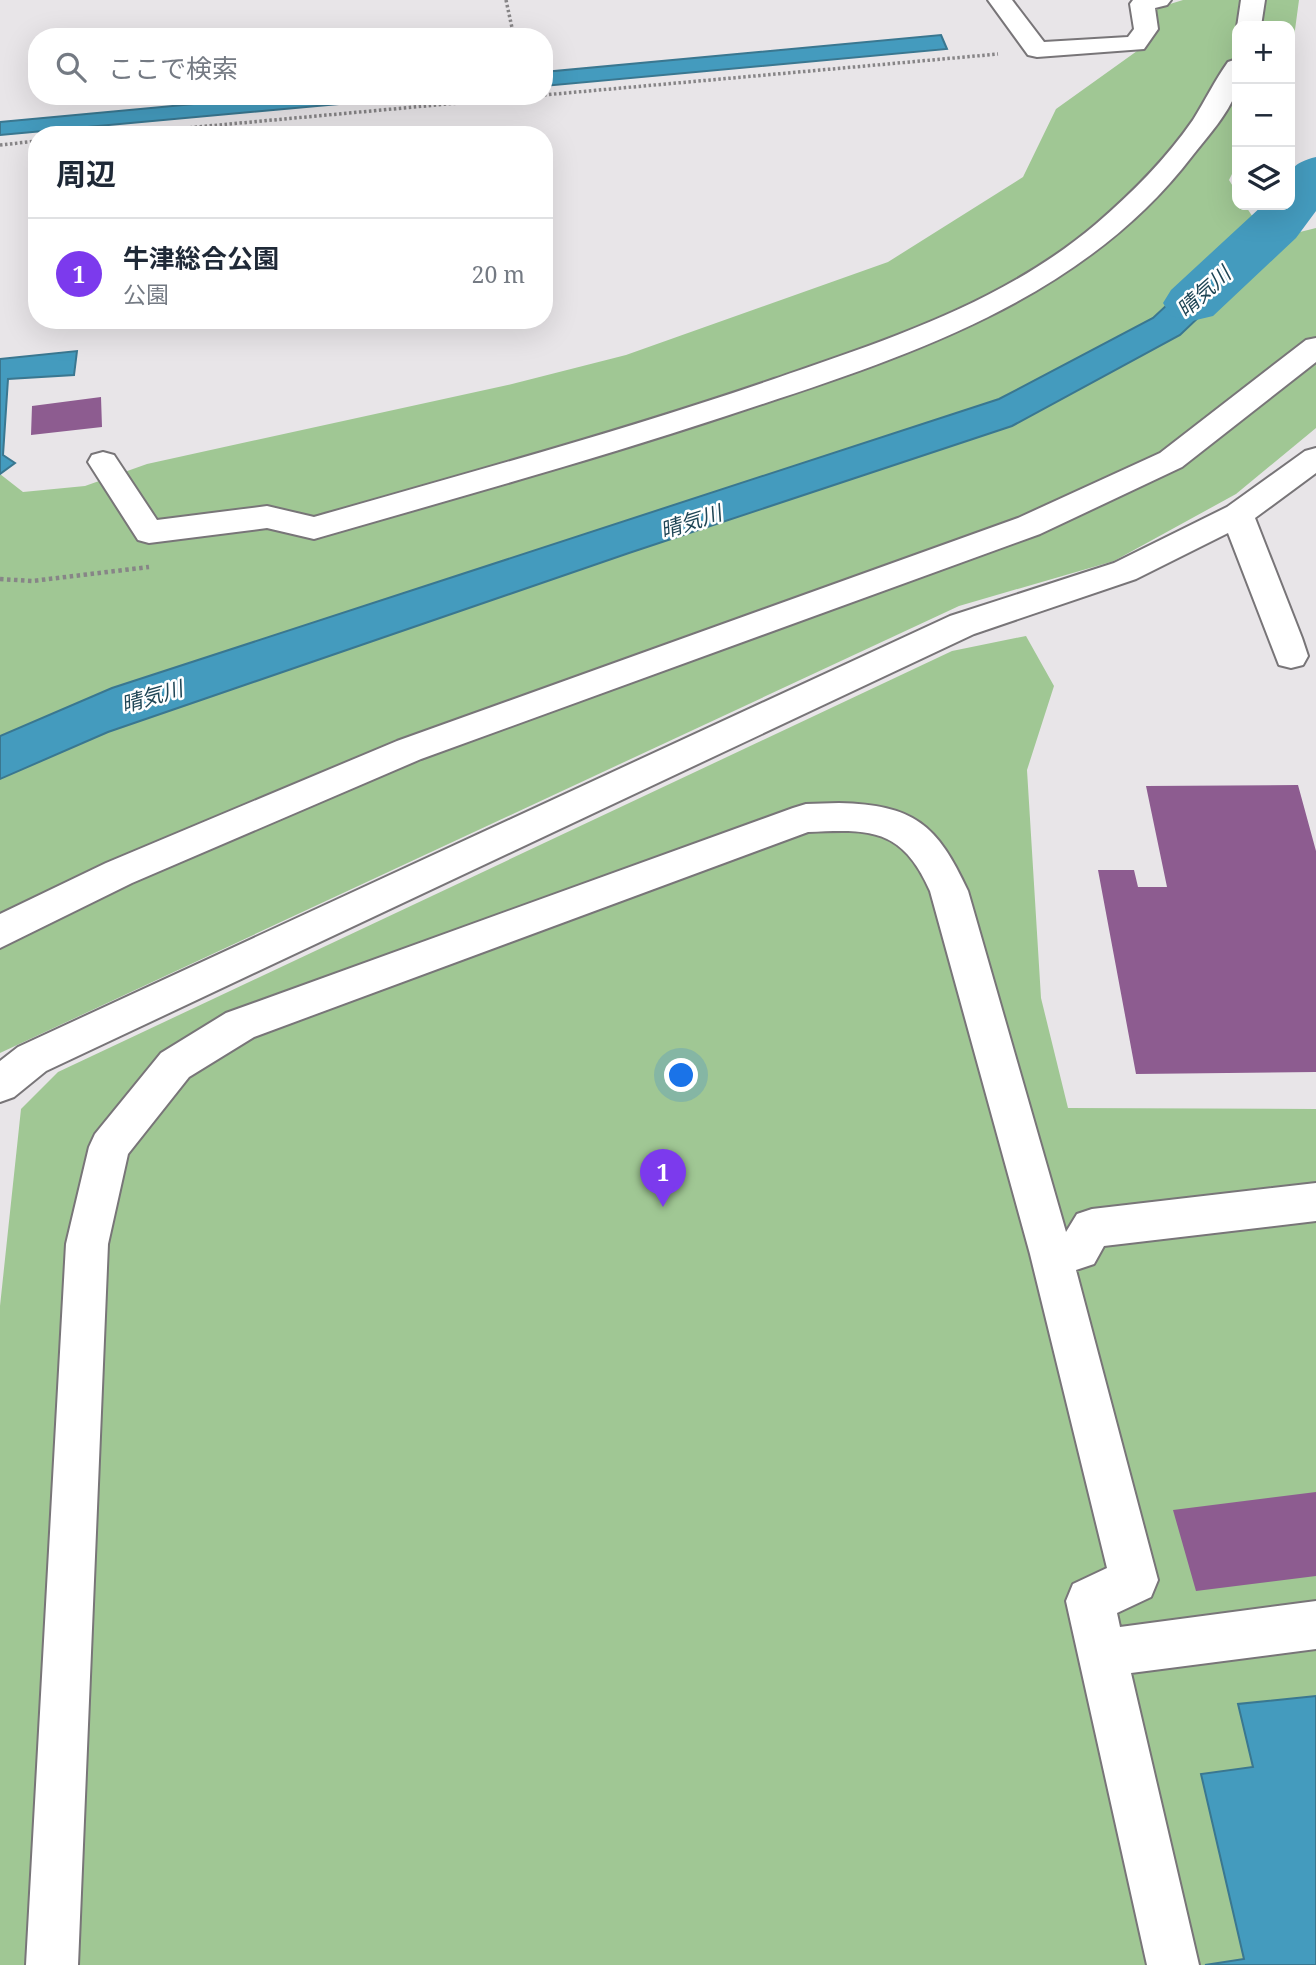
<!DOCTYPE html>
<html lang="ja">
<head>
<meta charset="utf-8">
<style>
	:root { --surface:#fff; --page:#f6f6f7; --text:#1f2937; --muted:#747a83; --line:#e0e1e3; --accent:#7c3aed }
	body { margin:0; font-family:"Noto Serif","Noto Sans JP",serif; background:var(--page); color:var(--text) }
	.controls { position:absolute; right:21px; top:21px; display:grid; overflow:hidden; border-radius:14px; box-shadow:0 7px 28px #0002 }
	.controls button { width:63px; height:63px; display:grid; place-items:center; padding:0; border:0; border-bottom:2px solid var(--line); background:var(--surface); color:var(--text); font:35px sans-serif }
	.you { position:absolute; left:682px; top:1076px; width:24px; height:24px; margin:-18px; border:5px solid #fff; border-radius:50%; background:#1a73e8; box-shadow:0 0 0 10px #1a73e833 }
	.badge { display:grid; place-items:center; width:46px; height:46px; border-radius:50%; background:var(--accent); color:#fff; font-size:23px; font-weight:700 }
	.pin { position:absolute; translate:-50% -58px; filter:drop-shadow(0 2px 4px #0008) }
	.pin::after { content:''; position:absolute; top:37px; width:24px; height:21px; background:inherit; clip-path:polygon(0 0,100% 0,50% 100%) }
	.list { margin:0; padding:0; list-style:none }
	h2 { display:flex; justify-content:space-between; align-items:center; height:91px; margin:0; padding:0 28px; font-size:30px }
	h2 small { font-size:23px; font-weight:400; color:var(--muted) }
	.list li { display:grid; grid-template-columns:46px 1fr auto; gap:21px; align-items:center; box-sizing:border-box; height:112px; padding:0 28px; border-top:2px solid var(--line) }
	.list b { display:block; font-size:26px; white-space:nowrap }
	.list p { margin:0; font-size:23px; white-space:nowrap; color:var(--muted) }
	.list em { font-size:23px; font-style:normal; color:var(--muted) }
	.icon { flex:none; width:38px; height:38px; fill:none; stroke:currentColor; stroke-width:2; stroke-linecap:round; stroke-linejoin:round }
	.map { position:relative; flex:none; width:1316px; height:1965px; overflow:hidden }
	.search { position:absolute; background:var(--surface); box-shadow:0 7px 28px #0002; left:28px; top:28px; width:525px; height:77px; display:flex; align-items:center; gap:18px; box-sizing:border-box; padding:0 24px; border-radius:28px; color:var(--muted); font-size:26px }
	.panel { position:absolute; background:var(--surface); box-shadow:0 7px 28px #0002; left:28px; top:126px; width:525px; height:203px; border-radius:28px }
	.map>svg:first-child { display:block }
	.green { fill:#a0c794 }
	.water { fill:#449bbe; stroke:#3a7790; stroke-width:2 }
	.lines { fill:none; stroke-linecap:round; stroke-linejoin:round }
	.river { fill:#449bbe; fill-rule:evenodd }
	.building { fill:#8d5c90 }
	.minor-casing { stroke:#787578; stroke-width:4 }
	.path-far1 { stroke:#878587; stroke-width:3.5; stroke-dasharray:2.5 2.5; stroke-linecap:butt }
	.path { stroke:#878587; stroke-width:4.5; stroke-dasharray:3.5 3.5; stroke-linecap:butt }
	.minor { fill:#fff; fill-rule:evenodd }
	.labels { text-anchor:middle; stroke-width:5; stroke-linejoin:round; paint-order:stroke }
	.water-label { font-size:21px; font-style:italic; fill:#1f4656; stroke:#fff }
</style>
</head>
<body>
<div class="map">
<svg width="1316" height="1965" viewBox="0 0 1316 1965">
	<rect width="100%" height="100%" fill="#e8e5e8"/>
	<path class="green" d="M1183 0H1299L1290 67V26H1237V164L1229 180 1237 193V205H1245L1256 222 1153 318 999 399 112 688 0 736V474L23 492 85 486 147 464 512 384 626 355 888 262 1023 177 1056 109 1144 46 1157 8Z
		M1316 228V428L1236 494 1114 561 959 606 0 1053V779L108 732 629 553 1012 426 1180 335 1284 236Z
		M1026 636 1054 686 1027 770 1041 998 1068 1108 1316 1109V1965H0V1306L21 1109 58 1072 952 651Z"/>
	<path class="water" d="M941 35 947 49 544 86V72Z
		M281 96H427L0 135V122Z
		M1256 222 1284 236 1180 335 1012 426 629 553 108 732 0 779V736L112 688 999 399 1153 318Z
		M77 351 74 375 8 379 3 455 15 463 0 474V359Z
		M1316 1696V1965H1205L1244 1959 1201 1774 1253 1767 1238 1704Z"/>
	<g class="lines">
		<path class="river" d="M1316 157V211L1296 238 1213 316 1192 321 1171 316 1163 303 1171 290 1263 205H1290C1290 175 1284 165 1316 157Z"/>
	</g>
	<path class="building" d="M101 397 102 427 31 435 32 406Z
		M1298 785 1316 851V1072L1136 1074 1098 870H1134L1138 887H1167L1146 786Z
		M1316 1492V1576L1196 1591 1173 1510Z"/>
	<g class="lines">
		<g class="minor-casing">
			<path id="minor" d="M988 0H1012L1044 42 1128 37 1134 29 1130 4 1133 0H1171L1167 5 1155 8 1158 29 1144 49 1037 57 1028 55Z
				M1241 0H1265L1261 26 1237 27Z
				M1237 59C1237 69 1239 83 1236 92 1228 114 1208 136 1193 155 1080 304 896 360 726 416 590 461 452 499 314 539L267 528 149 543 138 540 88 462 92 455 103 452 114 455 157 520 267 506 314 517C468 473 622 431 774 379 887 340 1003 303 1096 224 1131 194 1166 159 1193 120 1205 101 1215 80 1228 62Z
				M1316 338V362L1182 467 1040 534 421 759 132 883 0 948V914L106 863 397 741 1018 518 1160 453 1306 340Z
				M1316 448V473L1255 518 1302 638 1308 656 1303 665 1291 668 1279 665 1228 533 1136 579 974 634 46 1071 14 1097 0 1102V1061L18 1047 950 616 1114 563 1227 507 1305 451Z
				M839 803C914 805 937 824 968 891L1066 1232 1077 1214 1092 1209 1316 1183V1221L1104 1246 1094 1264 1076 1270 1158 1580 1151 1597 1117 1613 1120 1627 1316 1601V1649L1131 1673 1199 1965H1147L1066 1601 1073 1584 1107 1568 1030 1254 930 891C902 828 871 829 808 832L254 1037 189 1077 128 1154 108 1244 78 1965H26L66 1244 89 1147 95 1134 161 1053 226 1013 793 808 806 804Z"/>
		</g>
		<path class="path-far1" d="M506 0 514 37
			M544 95 998 54
			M110 135 534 96
			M0 145 37 141"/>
		<path class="path" d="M0 579 32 581 149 567"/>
		<use href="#minor" class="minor"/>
	</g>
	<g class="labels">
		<g class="water-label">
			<text transform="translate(1204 292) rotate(-42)" y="7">晴気川</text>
			<text transform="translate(691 522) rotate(-18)" y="7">晴気川</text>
			<text transform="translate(152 697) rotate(-16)" y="7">晴気川</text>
		</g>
	</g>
</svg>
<div class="controls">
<button>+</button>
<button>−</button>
<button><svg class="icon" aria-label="layers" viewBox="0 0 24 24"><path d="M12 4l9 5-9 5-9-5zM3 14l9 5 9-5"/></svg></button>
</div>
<div class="you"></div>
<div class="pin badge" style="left:663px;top:1207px">1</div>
<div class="search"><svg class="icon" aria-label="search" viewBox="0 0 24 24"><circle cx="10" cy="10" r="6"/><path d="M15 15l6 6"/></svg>ここで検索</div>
<section class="panel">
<h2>周辺<small></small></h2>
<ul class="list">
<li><span class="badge">1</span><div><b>牛津総合公園</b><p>公園</p></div><em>20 m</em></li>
</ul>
</section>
</div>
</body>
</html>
